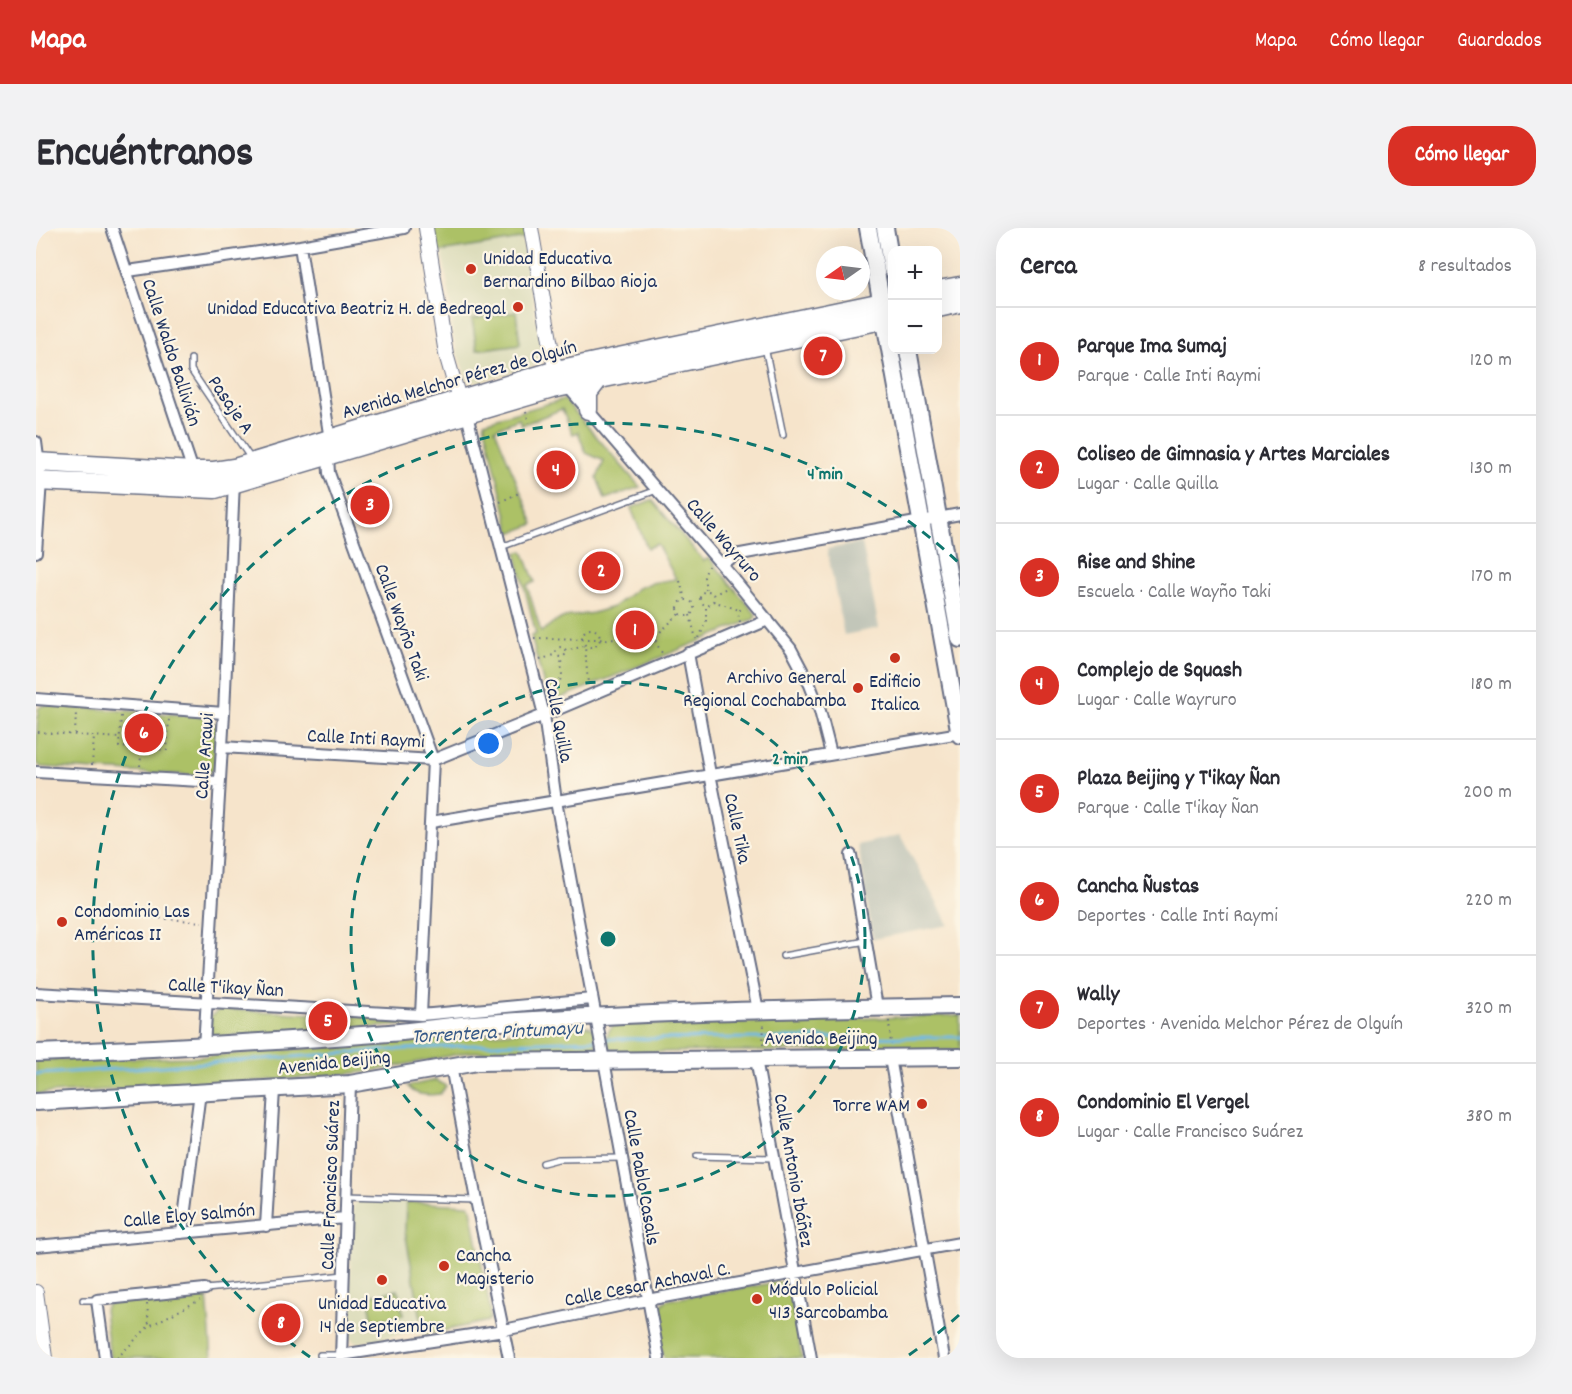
<!DOCTYPE html>
<html lang="es">
<head>
<meta charset="utf-8">
<style>
	:root { --surface:#fff; --page:#f2f2f3; --text:#2b2b33; --muted:#7c7c81; --line:#e1e1e2; --accent:#d93025 }
	body { margin:0; font-family:Dekko,sans-serif; background:var(--page); color:var(--text) }
	.controls { position:absolute; right:18px; top:18px; display:grid; overflow:hidden; border-radius:12px; box-shadow:0 6px 24px #0002 }
	.controls button { width:54px; height:54px; display:grid; place-items:center; padding:0; border:0; border-bottom:2px solid var(--line); background:var(--surface); color:var(--text); font:30px sans-serif }
	.compass { position:absolute; left:780px; top:18px; width:54px; height:54px; border-radius:50%; background:var(--surface); box-shadow:0 6px 24px #0002; rotate:256deg }
	.you { position:absolute; left:453px; top:516px; width:21px; height:21px; margin:-15px; border:4px solid #fff; border-radius:50%; background:#1a73e8; box-shadow:0 0 0 9px #1a73e833 }
	.badge { display:grid; place-items:center; width:39px; height:39px; border-radius:50%; background:var(--accent); color:#fff; font-size:20px; font-weight:700 }
	.pin { position:absolute; translate:-50% -50%; border:3px solid #fff; box-shadow:0 2px 6px #0006 }
	.list { margin:0; padding:0; list-style:none }
	h2 { display:flex; justify-content:space-between; align-items:center; height:78px; margin:0; padding:0 24px; font-size:26px }
	h2 small { font-size:20px; font-weight:400; color:var(--muted) }
	.list li { display:grid; grid-template-columns:39px 1fr auto; gap:18px; align-items:center; box-sizing:border-box; height:108px; padding:0 24px; border-top:2px solid var(--line) }
	.list b { display:block; font-size:22px; white-space:nowrap }
	.list p { margin:0; font-size:20px; white-space:nowrap; color:var(--muted) }
	.list em { font-size:20px; font-style:normal; color:var(--muted) }
	.map { position:relative; flex:none; width:924px; height:1130px; overflow:hidden; border-radius:24px }
	header { display:flex; align-items:center; gap:36px; box-sizing:border-box; height:84px; padding:0 30px; background:var(--accent); color:#fff }
	header strong { font-size:28px }
	nav { display:flex; gap:33px; margin-inline-start:auto; font-size:21px }
	.intro { display:flex; align-items:center; justify-content:space-between; box-sizing:border-box; height:144px; padding:0 36px }
	h1 { margin:0; font-size:42px }
	.button { padding:15px 27px; border-radius:24px; background:var(--accent); color:#fff; font-size:21px; font-weight:700 }
	main { display:flex; gap:36px; padding:0 36px }
	aside { flex:1; background:var(--surface); border-radius:24px; box-shadow:0 6px 24px #0002 }
	.map>svg:first-child { display:block }
	.built { fill:#ddddbc }
	.industrial { fill:#c2c6b9 }
	.green { fill:#acc166; stroke:#647862; stroke-width:1.5 }
	.lines { fill:none; stroke-linecap:round; stroke-linejoin:round }
	.stream { stroke:#70b9e8; stroke-width:3 }
	.service-casing { stroke:#686e84; stroke-width:8 }
	.minor-casing { stroke:#686e84; stroke-width:14 }
	.tertiary-casing { stroke:#686e84; stroke-width:16 }
	.primary-casing { stroke:#686e84; stroke-width:20 }
	.trunk-casing { stroke:#686e84; stroke-width:21 }
	.path { stroke:#686e84; stroke-width:2; stroke-dasharray:1.5 4.5; stroke-linecap:butt }
	.service { stroke:#fff; stroke-width:5 }
	.minor { stroke:#fff; stroke-width:10 }
	.tertiary { stroke:#fff; stroke-width:14 }
	.primary { stroke:#fff; stroke-width:16 }
	.trunk { stroke:#fff; stroke-width:18 }
	.ring { fill:none; stroke:#0f766e; stroke-width:3; stroke-dasharray:10 8 }
	.poi-dot { fill:#c8321e; stroke:#fcf5e5; stroke-width:2 }
	.labels { text-anchor:middle; stroke-width:4.5; stroke-linejoin:round; paint-order:stroke }
	.poi-label { font-size:20px; fill:#1b2f5e; stroke:#fcf5e5; text-anchor:start }
	.street-label { font-size:20px; fill:#1b2f5e; stroke:#fcf5e5 }
	.water-label { font-size:21px; font-style:italic; fill:#355887; stroke:#fcf5e5 }
	.centre { fill:#0f766e; stroke:#fcf5e5; stroke-width:3 }
	.ring-label { font-size:18px; text-anchor:middle; font-weight:bold; fill:#0f766e; stroke:#fcf5e5; stroke-width:4.5; stroke-linejoin:round; paint-order:stroke }
</style>
</head>
<body>
<header>
<strong>Mapa</strong>
<nav><a>Mapa</a><a>Cómo llegar</a><a>Guardados</a></nav>
</header>
<div class="intro"><h1>Encuéntranos</h1><a class="button">Cómo llegar</a></div>
<main>
<div class="map">
<svg width="924" height="1130" viewBox="0 0 924 1130">
	<rect width="100%" height="100%" fill="#fcf5e5"/>
	<filter id="ink" filterUnits="userSpaceOnUse"><feTurbulence type="fractalNoise" baseFrequency=".0167" numOctaves="2"/><feDisplacementMap in="SourceGraphic" scale="12" xChannelSelector="R" yChannelSelector="G"/><feConvolveMatrix kernelMatrix="1 2 1 2 8 2 1 2 1" color-interpolation-filters="sRGB"/></filter>
	<filter id="wash" filterUnits="userSpaceOnUse"><feTurbulence type="fractalNoise" baseFrequency=".008" numOctaves="4" result="noise"/><feDisplacementMap in="SourceGraphic" scale="24" xChannelSelector="R" yChannelSelector="G"/><feGaussianBlur stdDeviation="1.35" result="paint"/><feColorMatrix in="noise" values="0 0 0 0 0 0 0 0 0 0 0 0 0 0 0 0 0 1.4 0 .05"/><feComposite in="paint" operator="in"/></filter>
	<g filter="url(#wash)">
		<rect width="100%" height="100%" fill="#f6e4cb"/>
		<path class="built" d="M486 10 506 125 505 131 498 138 440 154H432L421 124 415 98 418 93 406 24Z
			M324 973 370 974 369 1003 388 1101 323 1115 318 1114 312 1105 317 979 318 976Z"/>
		<path class="industrial" d="M826 315 843 400 808 407 791 321Z
			M864 607 913 697 837 711 822 617Z"/>
		<path class="green" d="M395 0H489L491 10 398 25Z
			M480 84 484 116 441 122 436 91Z
			M528 171 604 259 569 271 561 250 568 233 550 225 542 204 537 206 526 181 486 197 483 191 459 201 498 296 475 305 448 194Z
			M616 272 668 333 673 330 719 385 720 388 718 391 520 472 510 465 495 408 500 406 480 325 487 323 499 354 491 357 505 404 518 394 529 389 557 385 577 379 602 360 615 355 640 351 621 316 611 320 595 280Z
			M7 477 175 489 181 500 178 540 170 548 5 539 0 534 2 481Z
			M546 778 548 780 547 782 282 804 178 809 174 802 175 788 184 781 378 791Z
			M924 787V822L579 824C567 817 569 805 578 797L728 794Z
			M553 798 559 803 561 819 558 823 553 825 433 824 331 844 240 852 0 866V832L161 829Z
			M400 852 410 858 404 866C392 867 380 869 372 858Z
			M370 974 433 977 435 981 454 1080V1091L452 1093 388 1107 369 1003Z
			M743 1054 751 1056 754 1064 766 1130H628C624 1112 612 1084 631 1072Z
			M362 1062 367 1087 337 1093 332 1068Z
			M171 1067 176 1130H74L68 1082 72 1076Z"/>
		<g class="lines">
			<path class="stream" d="M568 811 924 809
				M0 846C187 836 374 817 561 812"/>
		</g>
	</g>
	<g filter="url(#ink)">
		<g class="lines">
			<g class="service-casing">
				<path id="service" d="M729 119 747 207
					M155 131V142L215 231
					M465 319 621 262
					M747 728 830 713
					M661 928 738 930
					M507 935 522 931 586 930
					M310 968 440 972
					M170 1061 308 1047
					M47 1072H61
					M284 1127H305"/>
			</g>
			<g class="minor-casing">
				<path id="minor" d="M76 0 157 243V247
					M264 18 294 212 292 229 293 245 397 532 385 787
					M92 43 264 18 368 0
					M531 158 697 350 755 421 774 457 784 483 795 526
					M429 186 433 195 508 487 520 573 623 1130
					M0 214 5 253 0 324
					M685 336 699 327 924 286
					M652 425 674 546 722 782
					M0 471 188 485
					M186 519 397 532 508 487 732 392
					M0 544 183 554
					M395 594 924 505
					M815 627 841 779
					M0 765 385 787 556 771
					M168 819 188 485 198 253
					M854 830 908 1130
					M720 831 775 1130
					M415 838 440 972 473 1130
					M230 998 238 862
					M146 1005 164 864
					M0 1018 309 990
					M305 1127 468 1102 611 1072 924 1015
					M69 1130 61 1072 169 1061
					M305 1130 314 856"/>
			</g>
			<g class="tertiary-casing">
				<path id="tertiary" d="M390 0 410 126 425 178
					M495 0 517 130 520 142 526 150
					M0 1064 9 1130"/>
			</g>
			<g class="primary-casing">
				<path id="primary" d="M832 0 924 507
					M849 0 856 41
					M872 122 924 411
					M0 825C118 821 235 814 353 805 381 803 408 798 436 796 598 784 761 781 924 778
					M0 874 314 856 441 834 924 829"/>
			</g>
			<g class="trunk-casing">
				<path id="trunk" d="M902 62 924 58
					M902 80 924 75
					M552 182V165L562 152
					M0 234 157 243H178L198 240 520 142 856 72
					M0 253 179 261 516 161 856 90"/>
			</g>
			<path class="path" d="M490 183 493 195
				M464 274 485 264
				M644 353 649 371
				M670 362 668 349 672 338
				M664 370a7 7 0 1 1 14 0a7 7 0 1 1-14 0Z
				M677 367 693 359
				M642 380a8 8 0 1 1 16 0a8 8 0 1 1-16 0Z
				M677 373 703 382
				M592 395a11 11 0 1 1 22 0a11 11 0 1 1-22 0Z
				M654 387 660 411
				M704 394 702 386 706 378
				M546 410a9 9 0 1 1 18 0a9 9 0 1 1-18 0Z
				M608 404 617 415 622 411 613 399
				M620 408 644 385
				M498 410 615 412
				M663 410 670 394V376
				M619 413 626 425
				M520 424a5 5 0 1 1 10 0a5 5 0 1 1-10 0Z
				M529 423 549 418 552 456
				M504 432 520 426
				M517 469 526 448 525 429
				M85 488 83 519 131 522 133 490
				M2 504 83 510
				M39 506 40 484
				M56 537 58 509
				M104 538 106 520
				M100 688 166 694
				M853 793 855 817
				M727 817 728 796
				M111 1076 113 1097
				M81 1130 113 1098 164 1072"/>
			<use href="#service" class="service"/>
			<use href="#minor" class="minor"/>
			<use href="#tertiary" class="tertiary"/>
			<use href="#primary" class="primary"/>
			<use href="#trunk" class="trunk"/>
		</g>
	</g>
	<g class="ring">
		<circle cx="572" cy="711" r="257"/>
		<path d="M923 1087A514 514 0 0 1 870 1129M274 1129A514 514 0 1 1 923 335"/>
	</g>
	<g class="poi-dot">
		<circle cx="435" cy="41" r="6"/>
		<circle cx="482" cy="79" r="6"/>
		<circle cx="859" cy="430" r="6"/>
		<circle cx="822" cy="460" r="6"/>
		<circle cx="26" cy="694" r="6"/>
		<circle cx="886" cy="876" r="6"/>
		<circle cx="408" cy="1038" r="6"/>
		<circle cx="346" cy="1052" r="6"/>
		<circle cx="721" cy="1071" r="6"/>
	</g>
	<g class="labels">
		<g class="poi-label">
			<text x="447" y="36">Unidad Educativa<tspan x="447" dy="23">Bernardino Bilbao Rioja</tspan></text>
			<text x="470" y="86" text-anchor="end">Unidad Educativa Beatriz H. de Bedregal</text>
			<text x="810" y="455" text-anchor="end">Archivo General<tspan x="810" dy="23">Regional Cochabamba</tspan></text>
			<text x="859" y="459" text-anchor="middle">Edificio<tspan x="859" dy="23">Italica</tspan></text>
			<text x="38" y="689">Condominio Las<tspan x="38" dy="23">Américas II</tspan></text>
			<text x="874" y="883" text-anchor="end">Torre WAM</text>
			<text x="420" y="1033">Cancha<tspan x="420" dy="23">Magisterio</tspan></text>
			<text x="733" y="1067">Módulo Policial<tspan x="733" dy="23">413 Sarcobamba</tspan></text>
			<text x="346" y="1081" text-anchor="middle">Unidad Educativa<tspan x="346" dy="23">14 de Septiembre</tspan></text>
		</g>
		<g class="street-label">
			<text transform="translate(137 124) rotate(72)" y="7">Calle Waldo Ballivián</text>
			<text transform="translate(423 150) rotate(-16)" y="7">Avenida Melchor Pérez de Olguín</text>
			<text transform="translate(196 176) rotate(56)" y="7">Pasaje A</text>
			<text transform="translate(689 311) rotate(49)" y="7">Calle Wayruro</text>
			<text transform="translate(367 394) rotate(70)" y="7">Calle Wayño Taki</text>
			<text transform="translate(524 492) rotate(79)" y="7">Calle Quilla</text>
			<text transform="translate(330 509) rotate(3)" y="7">Calle Inti Raymi</text>
			<text transform="translate(167 528) rotate(-86)" y="7">Calle Arawi</text>
			<text transform="translate(703 600) rotate(78)" y="7">Calle Tika</text>
			<text transform="translate(190 758) rotate(3)" y="7">Calle T'ikay Ñan</text>
			<text x="785" y="816">Avenida Beijing</text>
			<text transform="translate(298 833) rotate(-6)" y="7">Avenida Beijing</text>
			<text transform="translate(759 942) rotate(80)" y="7">Calle Antonio Ibáñez</text>
			<text transform="translate(607 949) rotate(80)" y="7">Calle Pablo Casals</text>
			<text transform="translate(293 957) rotate(-88)" y="7">Calle Francisco Suárez</text>
			<text transform="translate(153 986) rotate(-5)" y="7">Calle Eloy Salmón</text>
			<text transform="translate(611 1055) rotate(-11)" y="7">Calle Cesar Achaval C.</text>
		</g>
		<g class="water-label">
			<text transform="translate(461 803) rotate(-3)" y="7">Torrentera Pintumayu</text>
		</g>
	</g>
	<circle cx="572" cy="711" r="9" class="centre"/>
	<g class="ring-label">
		<text x="789" y="251">4 min</text>
		<text x="754" y="536">2 min</text>
	</g>
</svg>
<div class="controls">
<button>+</button>
<button>−</button>
</div>
<svg class="compass" viewBox="-18 -18 36 36"><path d="M0-13l5 13h-10z" fill="#e53935"/><path d="M0 13l5-13h-10z" fill="#7c7c81"/></svg>
<div class="you"></div>
<div class="pin badge" style="left:599px;top:402px">1</div>
<div class="pin badge" style="left:565px;top:343px">2</div>
<div class="pin badge" style="left:334px;top:277px">3</div>
<div class="pin badge" style="left:520px;top:242px">4</div>
<div class="pin badge" style="left:292px;top:793px">5</div>
<div class="pin badge" style="left:108px;top:505px">6</div>
<div class="pin badge" style="left:787px;top:128px">7</div>
<div class="pin badge" style="left:245px;top:1095px">8</div>
</div>
<aside>
<h2>Cerca<small>8 resultados</small></h2>
<ul class="list">
<li><span class="badge">1</span><div><b>Parque Ima Sumaj</b><p>Parque · Calle Inti Raymi</p></div><em>120 m</em></li>
<li><span class="badge">2</span><div><b>Coliseo de Gimnasia y Artes Marciales</b><p>Lugar · Calle Quilla</p></div><em>130 m</em></li>
<li><span class="badge">3</span><div><b>Rise and Shine</b><p>Escuela · Calle Wayño Taki</p></div><em>170 m</em></li>
<li><span class="badge">4</span><div><b>Complejo de Squash</b><p>Lugar · Calle Wayruro</p></div><em>180 m</em></li>
<li><span class="badge">5</span><div><b>Plaza Beijing y T'ikay Ñan</b><p>Parque · Calle T'ikay Ñan</p></div><em>200 m</em></li>
<li><span class="badge">6</span><div><b>Cancha Ñustas</b><p>Deportes · Calle Inti Raymi</p></div><em>220 m</em></li>
<li><span class="badge">7</span><div><b>Wally</b><p>Deportes · Avenida Melchor Pérez de Olguín</p></div><em>320 m</em></li>
<li><span class="badge">8</span><div><b>Condominio El Vergel</b><p>Lugar · Calle Francisco Suárez</p></div><em>380 m</em></li>
</ul>
</aside>
</main>
</body>
</html>
